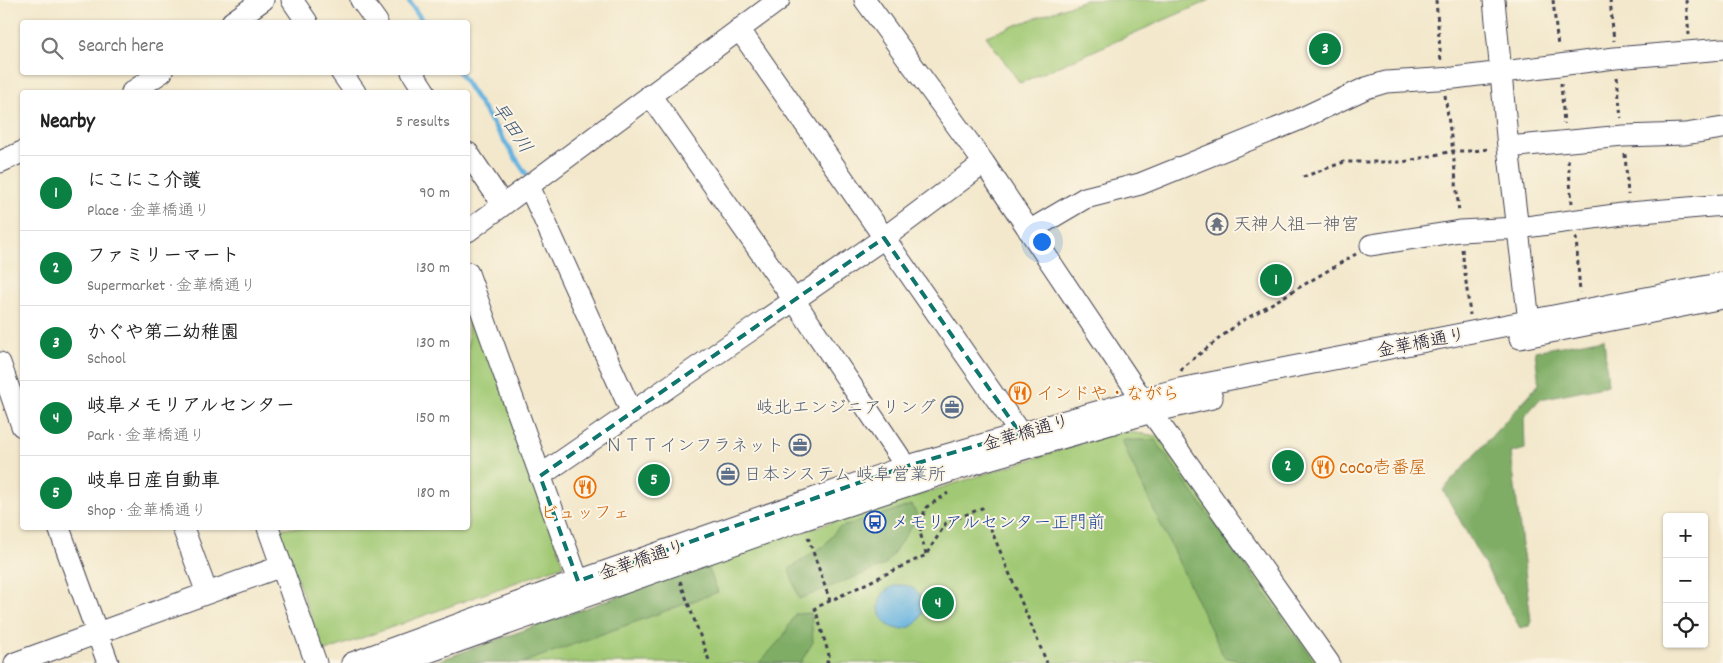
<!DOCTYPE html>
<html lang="en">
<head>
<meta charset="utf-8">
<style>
	:root { --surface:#fff; --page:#f2f2f2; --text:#222; --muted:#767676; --line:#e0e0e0; --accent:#0b8043 }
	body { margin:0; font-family:Dekko,"Klee One",sans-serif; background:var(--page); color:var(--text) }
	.controls { position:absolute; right:15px; bottom:15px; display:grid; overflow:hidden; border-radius:5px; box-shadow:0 1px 4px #0004 }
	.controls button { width:45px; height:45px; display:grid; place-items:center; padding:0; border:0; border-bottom:1px solid var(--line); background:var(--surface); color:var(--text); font:25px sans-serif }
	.you { position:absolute; left:1041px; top:241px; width:18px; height:18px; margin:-12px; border:4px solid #fff; border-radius:50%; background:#1a73e8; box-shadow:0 0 0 8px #1a73e833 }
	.badge { display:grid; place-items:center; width:32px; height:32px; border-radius:50%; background:var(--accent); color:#fff; font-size:16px; font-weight:700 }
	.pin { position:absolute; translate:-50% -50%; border:2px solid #fff; box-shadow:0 1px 5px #0006 }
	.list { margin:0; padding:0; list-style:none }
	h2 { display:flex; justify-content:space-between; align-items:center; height:65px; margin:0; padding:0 20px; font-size:21px }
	h2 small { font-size:16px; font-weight:400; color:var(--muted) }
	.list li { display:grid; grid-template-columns:32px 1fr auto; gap:15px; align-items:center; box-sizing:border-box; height:75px; padding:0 20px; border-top:1px solid var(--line) }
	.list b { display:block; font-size:19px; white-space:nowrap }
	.list p { margin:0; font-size:16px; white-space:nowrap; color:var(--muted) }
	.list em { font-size:16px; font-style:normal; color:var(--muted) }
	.icon { flex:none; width:28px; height:28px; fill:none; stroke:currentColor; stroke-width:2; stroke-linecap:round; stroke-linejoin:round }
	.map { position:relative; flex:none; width:1723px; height:663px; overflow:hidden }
	.search { position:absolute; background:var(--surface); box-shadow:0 1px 4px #0004; left:20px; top:20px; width:450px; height:55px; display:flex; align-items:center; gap:12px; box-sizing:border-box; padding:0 18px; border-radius:5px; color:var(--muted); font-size:19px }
	.panel { position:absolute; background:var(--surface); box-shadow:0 1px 4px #0004; left:20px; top:90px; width:450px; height:440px; border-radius:5px }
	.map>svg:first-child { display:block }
	.green { fill:#a1c974; stroke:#627658 }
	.forest { fill:#80ad66; stroke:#516850 }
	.water { fill:#66b3df; stroke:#446a8d }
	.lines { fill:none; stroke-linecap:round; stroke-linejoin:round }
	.stream { stroke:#66b3df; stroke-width:5 }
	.minor-casing { stroke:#414051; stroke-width:23 }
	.path { stroke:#414051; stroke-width:3; stroke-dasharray:4 4; stroke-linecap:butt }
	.minor { stroke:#fff; stroke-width:21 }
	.marked { fill:none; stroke:#0f766e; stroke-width:4; stroke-dasharray:10 6; stroke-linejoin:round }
	.labels { text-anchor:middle; stroke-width:4; stroke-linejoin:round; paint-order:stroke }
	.worship-label { font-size:18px; fill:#5b616d; stroke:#fcf5e5; text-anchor:start }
	.street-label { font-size:18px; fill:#22223b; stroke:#fcf5e5 }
	.food-label { font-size:18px; fill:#c56008; stroke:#fcf5e5; text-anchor:start }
	.service-label { font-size:18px; fill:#4e5e75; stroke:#fcf5e5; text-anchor:end }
	.transit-label { font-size:18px; fill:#164399; stroke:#fcf5e5; text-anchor:start }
	.water-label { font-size:19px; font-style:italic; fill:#3a5574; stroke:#fcf5e5 }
</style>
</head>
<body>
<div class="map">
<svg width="1723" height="663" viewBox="0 0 1723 663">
	<rect width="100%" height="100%" fill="#fcf5e5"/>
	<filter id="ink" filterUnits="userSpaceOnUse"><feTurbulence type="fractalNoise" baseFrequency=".02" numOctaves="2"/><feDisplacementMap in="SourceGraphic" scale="10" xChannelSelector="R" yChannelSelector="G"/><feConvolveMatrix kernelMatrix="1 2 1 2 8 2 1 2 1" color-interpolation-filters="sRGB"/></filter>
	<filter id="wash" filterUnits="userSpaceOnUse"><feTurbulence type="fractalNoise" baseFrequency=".0096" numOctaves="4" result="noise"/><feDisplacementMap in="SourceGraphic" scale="20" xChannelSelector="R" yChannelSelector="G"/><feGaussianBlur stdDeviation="1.12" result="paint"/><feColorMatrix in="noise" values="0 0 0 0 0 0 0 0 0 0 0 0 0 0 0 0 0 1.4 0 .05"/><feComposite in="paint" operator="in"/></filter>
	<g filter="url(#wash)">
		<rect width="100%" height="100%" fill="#f3e8cc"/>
		<path class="green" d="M1085 0H1210L1020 83 986 36Z
			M468 291 564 565 323 652 279 528H468Z
			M1121 431 1158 436 1320 663H433L763 544Z"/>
		<path class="forest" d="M1604 338 1608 385 1540 399 1524 417 1525 449 1511 453 1531 621 1529 626 1520 628 1443 490 1539 384 1535 351Z
			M1122 440H1155L1315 663H1249L1224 657 1130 460Z
			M912 505 918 517 885 565 799 599 789 569 825 545 838 528Z
			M707 565 718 592 522 663H432Z
			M811 613 813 642 800 663H759L783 637 795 614Z"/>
		<path class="water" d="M879 607a22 22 0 1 1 44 0a22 22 0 1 1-44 0Z"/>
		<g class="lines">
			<path class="stream" d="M408 0 423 22
				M459 72 526 174"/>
		</g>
	</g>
	<g filter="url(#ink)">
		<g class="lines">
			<g class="minor-casing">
				<path id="minor" d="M292 0 307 22
					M361 0 377 22
					M865 0 984 163 1142 399 1329 663
					M1494 0 1508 147 1529 321
					M232 22 263 0
					M739 29 1020 433
					M341 72 355 92
					M412 72 425 92
					M132 92 162 72
					M650 95 794 300 899 456 904 467
					M1508 147 1623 136 1685 134 1723 128
					M468 153 503 205
					M0 162 22 152
					M529 186 632 413
					M468 231 779 0
					M1029 231 1085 198 1140 184 1298 120 1366 88 1386 82 1454 78 1615 58 1723 49
					M1371 245 1460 231 1518 228 1630 213 1723 205
					M468 273 578 581
					M1520 338 1723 298
					M0 363 22 426
					M540 476 884 238 984 163
					M59 528 108 663
					M183 528 207 593
					M268 528 316 663
					M15 663 282 566
					M352 663 578 581 904 467 1142 399 1179 389 1723 283
					M397 663 802 520 982 461 1152 412 1212 398"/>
			</g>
			<path class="path" d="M1436 0 1441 62
				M1553 0 1558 47
				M1610 0 1614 41
				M1686 0 1689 35
				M1617 77 1621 118
				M1561 83 1564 124
				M1445 95 1453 151 1459 213
				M1625 154 1628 195
				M1568 160 1572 203
				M1303 177 1344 162H1403L1453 151H1473L1490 149
				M1576 237 1580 293
				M1462 249 1470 315
				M1181 371 1183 367 1239 323 1356 254
				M808 537 830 601
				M926 554 920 532 925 508 948 493
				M680 581 710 663
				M826 663 830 659 815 608 926 555 946 523 982 508 1047 663"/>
			<use href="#minor" class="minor"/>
		</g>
	</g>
	<path class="marked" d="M884 238 1020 433 904 467 578 581 540 476Z"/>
	<defs>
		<g id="temple-ring" transform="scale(1.125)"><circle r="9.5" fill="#fcf5e5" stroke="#6b7280" stroke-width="1.5"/><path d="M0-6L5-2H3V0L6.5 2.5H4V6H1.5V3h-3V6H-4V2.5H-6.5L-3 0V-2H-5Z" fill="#6b7280"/></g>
		<g id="restaurant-ring" transform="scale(1.125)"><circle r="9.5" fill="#fcf5e5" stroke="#e8710a" stroke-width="1.5"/><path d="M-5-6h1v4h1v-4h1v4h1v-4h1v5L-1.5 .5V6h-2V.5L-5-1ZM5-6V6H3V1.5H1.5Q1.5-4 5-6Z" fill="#e8710a"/></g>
		<g id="office-ring" transform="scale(1.125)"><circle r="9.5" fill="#fcf5e5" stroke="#5c6f8a" stroke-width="1.5"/><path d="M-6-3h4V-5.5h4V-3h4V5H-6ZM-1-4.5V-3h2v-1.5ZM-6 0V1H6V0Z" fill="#5c6f8a"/></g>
		<g id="bus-ring" transform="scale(1.125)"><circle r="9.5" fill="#fcf5e5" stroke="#1a4fb4" stroke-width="1.5"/><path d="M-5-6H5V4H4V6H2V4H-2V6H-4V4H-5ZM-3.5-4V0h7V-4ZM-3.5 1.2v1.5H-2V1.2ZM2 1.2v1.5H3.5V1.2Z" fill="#1a4fb4"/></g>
	</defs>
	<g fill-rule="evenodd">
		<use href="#temple-ring" x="1217" y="224"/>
		<use href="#restaurant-ring" x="1020" y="393"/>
		<use href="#office-ring" x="952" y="407"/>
		<use href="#office-ring" x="800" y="445"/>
		<use href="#restaurant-ring" x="1323" y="467"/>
		<use href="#office-ring" x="728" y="474"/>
		<use href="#restaurant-ring" x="585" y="487"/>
		<use href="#bus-ring" x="875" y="522"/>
	</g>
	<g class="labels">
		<g class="worship-label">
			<text x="1233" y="230">天神人祖一神宮</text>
		</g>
		<g class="street-label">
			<text transform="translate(1421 342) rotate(-11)" y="6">金華橋通り</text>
			<text transform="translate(1026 432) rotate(-16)" y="6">金華橋通り</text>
			<text transform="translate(642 559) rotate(-19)" y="6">金華橋通り</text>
		</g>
		<g class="food-label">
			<text x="1036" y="399">インドや・ながら</text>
			<text x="1339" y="473">CoCo壱番屋</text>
			<text x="585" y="518" text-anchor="middle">ビュッフェ</text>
		</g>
		<g class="service-label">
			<text x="936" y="413">岐北エンジニアリング</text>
			<text x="784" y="451">ＮＴＴインフラネット</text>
			<text x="744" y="480" text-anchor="start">日本システム 岐阜営業所</text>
		</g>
		<g class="transit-label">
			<text x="891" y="528">メモリアルセンター正門前</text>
		</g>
		<g class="water-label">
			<text transform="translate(513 127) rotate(56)" y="7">早田川</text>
		</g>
	</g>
</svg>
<div class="controls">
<button>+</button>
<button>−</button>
<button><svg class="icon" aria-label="locate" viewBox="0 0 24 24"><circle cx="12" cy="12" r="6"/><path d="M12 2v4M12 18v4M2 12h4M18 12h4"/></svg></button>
</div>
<div class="you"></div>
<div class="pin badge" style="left:1276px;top:280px">1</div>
<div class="pin badge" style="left:1288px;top:466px">2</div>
<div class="pin badge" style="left:1325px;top:49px">3</div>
<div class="pin badge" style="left:938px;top:603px">4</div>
<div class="pin badge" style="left:654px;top:480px">5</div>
<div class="search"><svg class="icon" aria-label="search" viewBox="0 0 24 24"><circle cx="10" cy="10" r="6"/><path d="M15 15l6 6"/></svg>Search here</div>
<section class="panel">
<h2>Nearby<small>5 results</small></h2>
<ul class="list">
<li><span class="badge">1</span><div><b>にこにこ介護</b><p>Place · 金華橋通り</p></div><em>90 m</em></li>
<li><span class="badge">2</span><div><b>ファミリーマート</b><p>Supermarket · 金華橋通り</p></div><em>130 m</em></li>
<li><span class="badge">3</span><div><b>かぐや第二幼稚園</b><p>School</p></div><em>130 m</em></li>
<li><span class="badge">4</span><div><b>岐阜メモリアルセンター</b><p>Park · 金華橋通り</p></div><em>150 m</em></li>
<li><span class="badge">5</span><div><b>岐阜日産自動車</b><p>Shop · 金華橋通り</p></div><em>180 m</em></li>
</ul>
</section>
</div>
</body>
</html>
